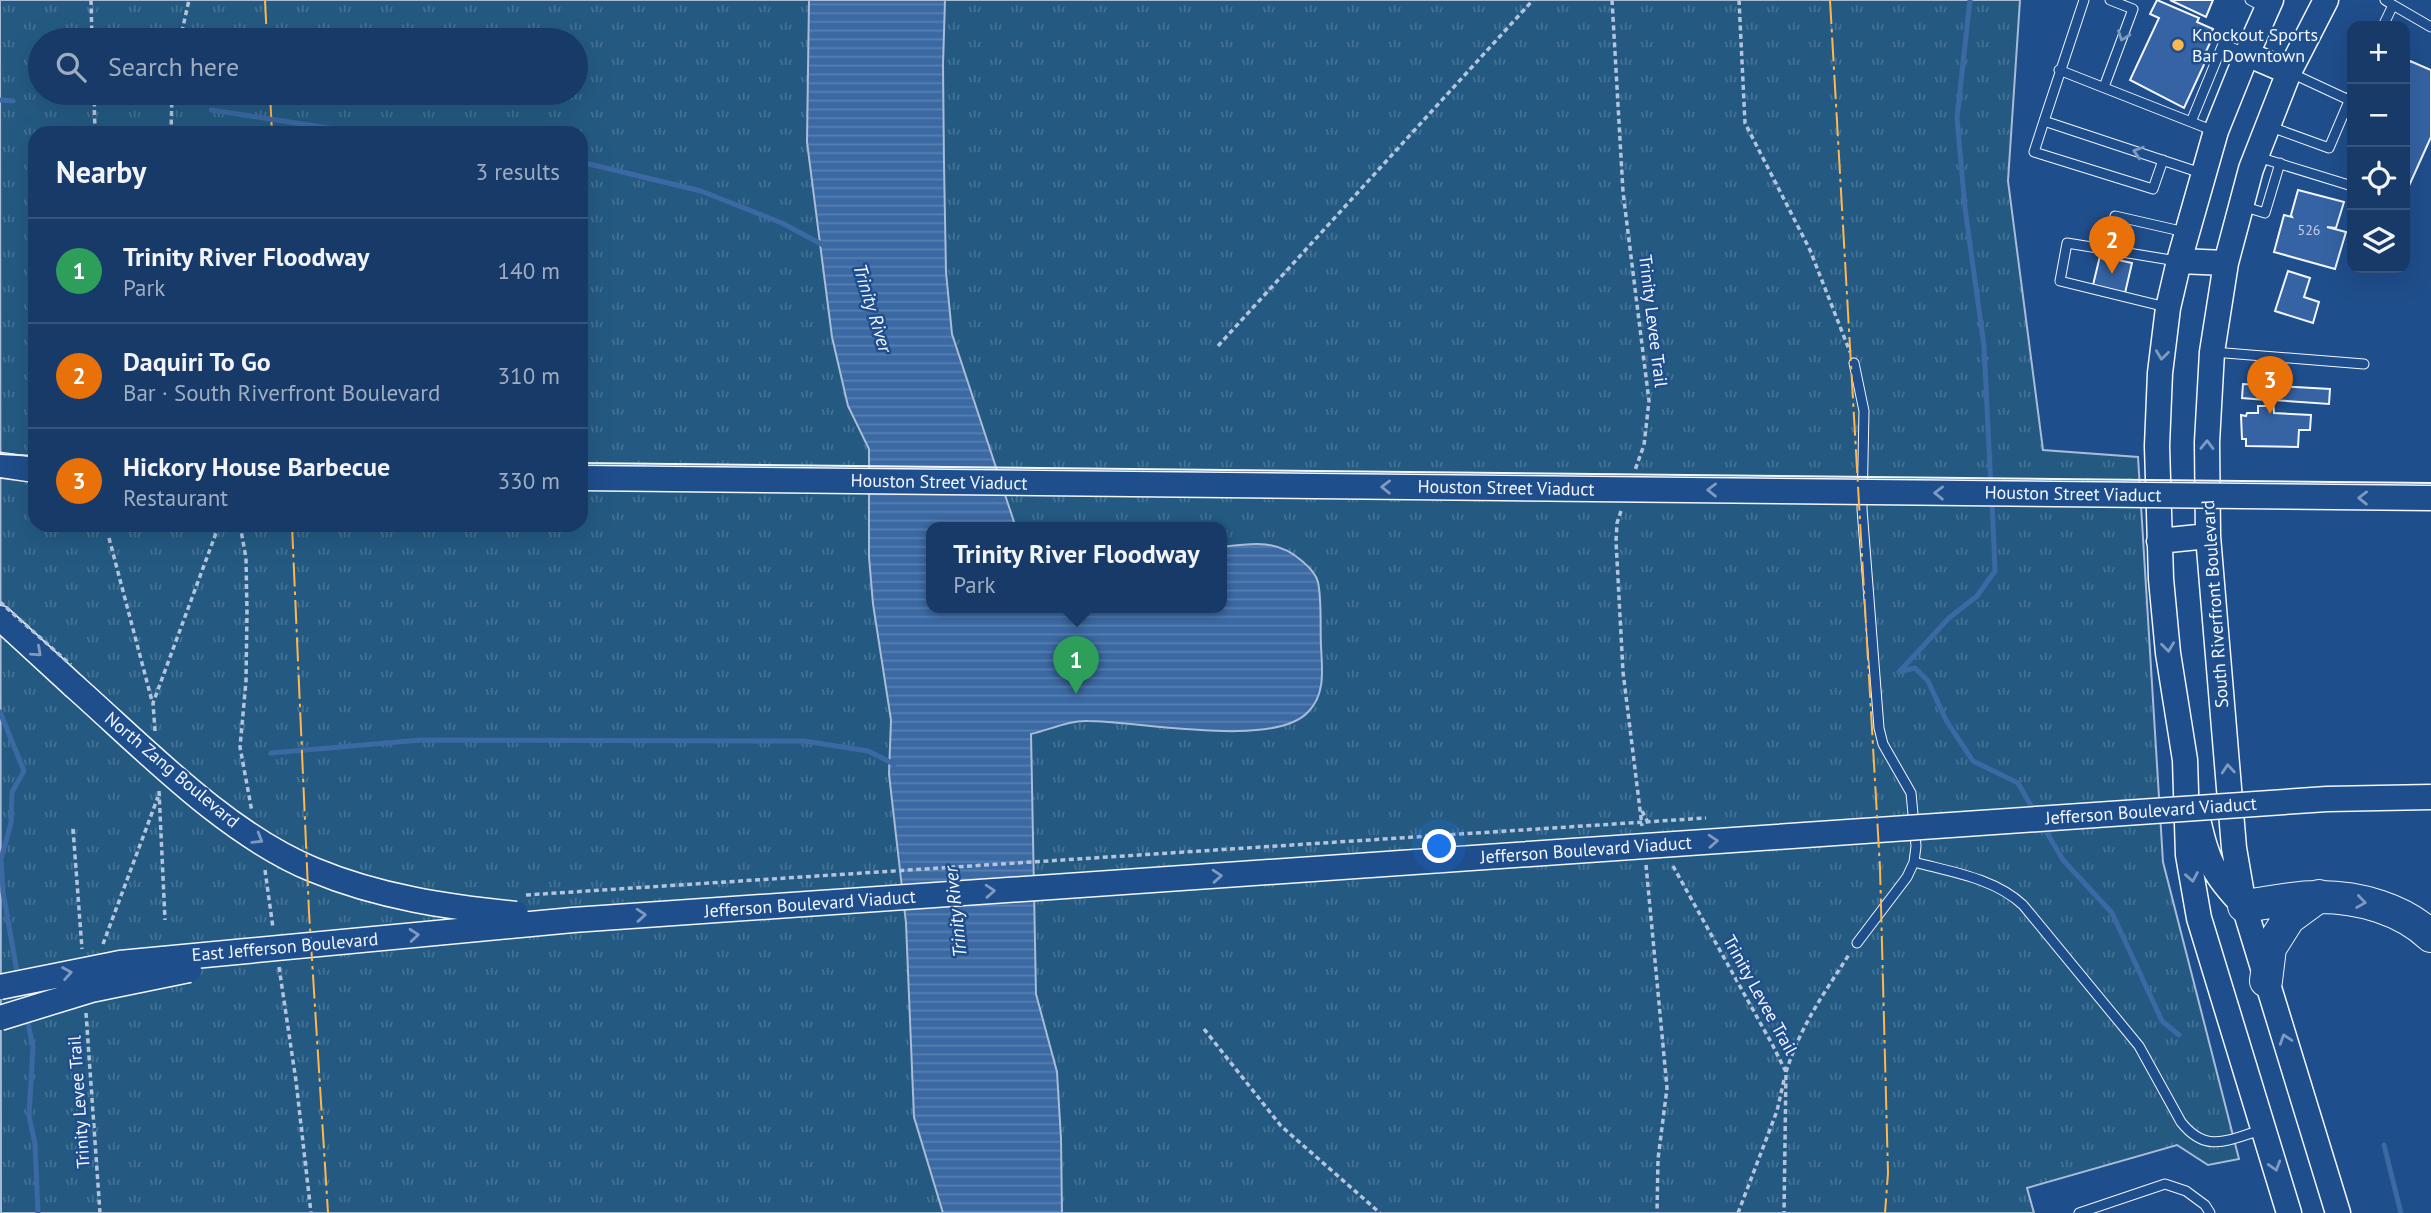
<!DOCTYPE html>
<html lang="en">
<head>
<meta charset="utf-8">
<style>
	:root { --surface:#173a69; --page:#244571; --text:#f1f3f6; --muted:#9eadc0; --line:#36547d; --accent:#ffb74d }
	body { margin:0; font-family:"PT Sans",sans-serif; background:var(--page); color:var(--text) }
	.controls { position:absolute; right:21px; top:21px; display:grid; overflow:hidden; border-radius:14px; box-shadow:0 7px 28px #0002 }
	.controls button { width:63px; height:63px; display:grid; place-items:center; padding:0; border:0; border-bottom:2px solid var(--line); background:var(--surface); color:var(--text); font:35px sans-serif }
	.you { position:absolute; left:1440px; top:847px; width:24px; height:24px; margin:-18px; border:5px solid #fff; border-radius:50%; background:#1a73e8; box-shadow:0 0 0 10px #1a73e833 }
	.badge { display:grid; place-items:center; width:46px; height:46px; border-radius:50%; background:var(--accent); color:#fff; font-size:23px; font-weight:700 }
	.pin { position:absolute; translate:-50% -58px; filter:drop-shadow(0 2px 4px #0008) }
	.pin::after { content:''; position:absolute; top:37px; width:24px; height:21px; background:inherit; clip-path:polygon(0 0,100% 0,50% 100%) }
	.popup { position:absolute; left:926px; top:522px; width:301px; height:91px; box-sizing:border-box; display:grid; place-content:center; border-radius:14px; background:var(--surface); filter:drop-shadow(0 2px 5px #0005); font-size:23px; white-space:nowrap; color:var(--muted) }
	.popup b { font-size:26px; color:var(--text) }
	.popup::after { content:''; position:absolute; left:50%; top:100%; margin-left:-14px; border:14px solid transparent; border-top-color:var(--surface) }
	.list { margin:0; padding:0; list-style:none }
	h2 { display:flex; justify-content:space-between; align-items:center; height:91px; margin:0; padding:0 28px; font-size:30px }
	h2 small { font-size:23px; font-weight:400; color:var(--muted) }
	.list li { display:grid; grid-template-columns:46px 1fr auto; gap:21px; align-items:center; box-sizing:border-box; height:105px; padding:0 28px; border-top:2px solid var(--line) }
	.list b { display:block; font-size:26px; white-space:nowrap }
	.list p { margin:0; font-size:23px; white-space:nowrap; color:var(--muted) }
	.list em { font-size:23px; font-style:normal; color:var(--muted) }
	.icon { flex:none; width:38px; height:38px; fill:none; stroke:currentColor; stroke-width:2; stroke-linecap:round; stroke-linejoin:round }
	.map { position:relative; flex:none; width:2431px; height:1213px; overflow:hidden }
	.search { position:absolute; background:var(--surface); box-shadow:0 7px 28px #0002; left:28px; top:28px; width:560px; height:77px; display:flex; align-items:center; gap:18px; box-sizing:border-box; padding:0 24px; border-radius:38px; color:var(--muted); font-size:26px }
	.panel { position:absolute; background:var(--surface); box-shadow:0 7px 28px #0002; left:28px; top:126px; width:560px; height:406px; border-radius:21px }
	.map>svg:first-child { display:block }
	.grass { fill:url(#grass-tufts); stroke:#a8bbd7; stroke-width:2; fill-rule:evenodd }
	.water { fill:url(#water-rules); stroke:#a8bbd7; stroke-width:2 }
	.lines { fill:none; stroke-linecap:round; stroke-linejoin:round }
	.stream { stroke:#3b69a3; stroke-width:5 }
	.building { fill:#3563a3; stroke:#f2f6ff; stroke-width:2 }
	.service-casing { stroke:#f2f6ff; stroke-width:11 }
	.secondary-casing { stroke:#f2f6ff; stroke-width:27 }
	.motorway-casing { stroke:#f2f6ff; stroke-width:34 }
	.path { stroke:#b3c4dc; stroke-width:3.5; stroke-dasharray:5 3.5; stroke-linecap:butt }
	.service { stroke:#1f4e8c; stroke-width:9 }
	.secondary { stroke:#1f4e8c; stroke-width:24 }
	.motorway { stroke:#1f4e8c; stroke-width:32 }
	.tram { stroke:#f2f6ff; stroke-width:2 }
	.secondary-bridge-casing { stroke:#f2f6ff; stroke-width:27; stroke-linecap:butt }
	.path-bridge { stroke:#b3c4dc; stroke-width:3.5; stroke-dasharray:5 3.5; stroke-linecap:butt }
	.secondary-bridge { stroke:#1f4e8c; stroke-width:24 }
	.power { stroke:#ffb74d; stroke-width:2; stroke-dasharray:24 5 3.5 5; stroke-linecap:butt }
	.oneway { stroke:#7e9ac0 }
	.poi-dot { fill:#ffb74d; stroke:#1f4e8c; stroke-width:2.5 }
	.labels { text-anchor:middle; stroke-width:5; stroke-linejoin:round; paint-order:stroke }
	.number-label { font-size:14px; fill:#c3d1e8 }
	.poi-label { font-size:18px; fill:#f2f6ff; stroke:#1f4e8c; text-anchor:start }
	.street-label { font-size:18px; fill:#f2f6ff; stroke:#1f4e8c }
	.water-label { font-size:19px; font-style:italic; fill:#f2f6ff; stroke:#1f4e8c }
</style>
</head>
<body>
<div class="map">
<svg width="2431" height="1213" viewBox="0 0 2431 1213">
	<defs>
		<pattern id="grass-tufts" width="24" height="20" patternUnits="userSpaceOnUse" patternTransform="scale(1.75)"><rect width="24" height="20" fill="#245a82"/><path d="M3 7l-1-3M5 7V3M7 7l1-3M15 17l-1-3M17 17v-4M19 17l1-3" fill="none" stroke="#447295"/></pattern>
		<pattern id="water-rules" width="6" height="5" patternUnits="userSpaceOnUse" patternTransform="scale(1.75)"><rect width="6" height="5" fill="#3b69a3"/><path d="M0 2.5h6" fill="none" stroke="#587fb1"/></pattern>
	</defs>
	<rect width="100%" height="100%" fill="#1f4e8c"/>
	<path class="grass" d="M0 0H2020L2008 181 2043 450 2138 457 2163 862 2239 1159 2208 1165 2177 1145 2027 1188 2034 1213H1ZM40 40H576V93H40ZM35 133H581V525H35ZM931 528H1221V608H931Z"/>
	<path class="water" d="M809 0H945L943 65 944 164 946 272 952 334 1016 528H931V608H1221V547C1253 543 1277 539 1302 561 1308 566 1316 574 1318 582 1322 602 1320 626 1321 646 1322 669 1326 694 1308 712 1274 749 1137 721 1088 721 1070 720 1049 730 1031 734L1036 994 1057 1072 1061 1139 1062 1213H943L914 1117 906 923 889 774 891 720 873 604 869 557V449L848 406 832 337 807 142Z"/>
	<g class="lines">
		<path class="stream" d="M1970 0 1957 118 1965 208 1984 346 1991 488
			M0 100 13 101
			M211 110 335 129 388 133
			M581 162 701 191 782 223 825 246
			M1899 672 1949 618 1977 596 1995 571 1992 501
			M1899 672 1915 668 1928 681 1946 720 1973 761 2018 783 2034 811
			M0 712 24 771
			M271 753 421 740 804 741 868 751 894 764
			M2043 826 2063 860 2112 913 2162 1021 2179 1035
			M18 978 3 892 1 859 11 823 12 792 24 771
			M27 1018 33 1047 29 1116 35 1144 38 1213
			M2384 1145 2401 1213"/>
	</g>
	<path class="building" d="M2157 0 2199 18 2197 22 2213 29 2211 33 2214 34 2204 56 2207 58 2184 108 2130 80 2159 18 2150 14Z
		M2170 0H2213L2206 17Z
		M2410 61 2431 70V137L2408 188 2405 186V72Z
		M2298 190 2344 202 2336 228 2327 227 2346 232 2335 269 2274 252 2284 215 2292 217 2291 215Z
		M2100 256 2132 263 2125 293 2093 285Z
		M2288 271 2310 278 2304 297 2319 302 2313 323 2275 311Z
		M2243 384 2330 389 2329 404 2273 400 2274 413 2311 415 2310 430H2299L2298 447 2246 446V439H2242L2241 415 2246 416 2247 413H2258V406H2266V400L2242 398Z"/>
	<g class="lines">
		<g class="service-casing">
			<path id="service" d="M2084 0 2044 121 2201 173
				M2250 0 2265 8
				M2393 5 2431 27
				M2383 26 2393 5 2385 0
				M2059 70 2214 131
				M2291 73 2349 100
				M2104 87 2133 9 2110 0
				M2044 121 2034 152 2153 189 2163 160
				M2191 122 2223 44 2245 53
				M2271 127 2329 148 2352 94
				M2258 157 2352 186
				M2242 206 2265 213 2280 163
				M2115 216 2185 232
				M2166 307 2060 281 2067 243 2177 261
				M2213 352 2364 364
				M1854 363 1864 411 1862 509 1879 728 1883 744 1911 793 1916 846 1914 862 1907 877 1857 943
				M1914 862C1951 872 1994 878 2023 905L2139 1046 2181 1122C2206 1154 2228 1140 2261 1130
				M2079 1213 2165 1184 2186 1191 2205 1205 2210 1213"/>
		</g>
		<g class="secondary-casing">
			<path id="secondary" d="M2271 0 2247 54 2216 131 2179 261 2168 308 2160 373 2157 446 2161 579 2168 653 2185 760 2188 855 2199 918 2289 1213
				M2326 0 2289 72 2251 169 2226 263 2212 352 2207 442 2208 536 2234 848 2244 906 2338 1213
				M2247 54 2289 72
				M2179 261 2226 263
				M0 465 35 470
				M2159 541 2208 536
				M0 618 74 686
				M2198 819C2207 861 2214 875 2244 906"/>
		</g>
		<g class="motorway-casing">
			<path id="motorway" d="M2244 906C2269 903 2296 896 2320 897 2359 897 2402 909 2431 936
				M2266 981 2270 948 2289 918 2319 896"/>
		</g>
		<path class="path" d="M91 0 92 40
			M1612 0 1623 192 1649 401 1644 445 1635 470
			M1739 0 1745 123 1810 250 1850 352
			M180 40 189 0
			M94 93 95 133
			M171 133 172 93
			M1218 346 1533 0
			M1621 511 1617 523 1616 541 1623 672 1642 826
			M240 525 246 558 247 612 246 681 240 747 252 812
			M109 538 152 701
			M155 731 153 703 219 525
			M159 791 165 920
			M1642 811 1650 826
			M73 829 82 949
			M1646 865 1667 1088 1658 1159 1657 1213
			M1673 866 1772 1044 1786 1072 1784 1213
			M265 870 273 928
			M103 944 158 797
			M279 967 296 1081 311 1213
			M86 1013 100 1213
			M1204 1029 1281 1126 1380 1213
			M1786 1072C1801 1025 1823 995 1850 953
			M1738 1213 1777 1111 1784 1080"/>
		<use href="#service" class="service"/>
		<use href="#secondary" class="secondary"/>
		<use href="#motorway" class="motorway"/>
		<path class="tram" d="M0 454 35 456
			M581 463 2431 483"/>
		<g class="secondary-bridge-casing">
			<path id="secondary-bridge" d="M581 478 2431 498
				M74 686C145 749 226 834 314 870 379 897 447 907 516 914
				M0 987 120 963 573 920 2327 799 2431 797
				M0 1018 91 990 189 970"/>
		</g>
		<path class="path-bridge" d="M0 602 71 665
			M526 895 1706 818"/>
		<use href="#secondary-bridge" class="secondary-bridge"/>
		<path class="power" d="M265 0 267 40
			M1830 0 1880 868 1888 1173 1885 1213
			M270 93 272 133
			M292 525 309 912 328 1213"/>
	</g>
	<defs><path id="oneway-chevron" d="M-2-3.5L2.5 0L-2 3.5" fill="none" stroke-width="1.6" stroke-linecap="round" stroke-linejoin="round" transform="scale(1.75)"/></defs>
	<g class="oneway">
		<use href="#oneway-chevron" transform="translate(2123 36) rotate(110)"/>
		<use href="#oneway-chevron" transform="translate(2138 152) rotate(-162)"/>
		<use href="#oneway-chevron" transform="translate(2162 355) rotate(97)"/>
		<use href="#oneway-chevron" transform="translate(2207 445) rotate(-89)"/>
		<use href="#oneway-chevron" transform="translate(1386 487) rotate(-179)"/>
		<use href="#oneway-chevron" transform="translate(1712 490) rotate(-179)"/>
		<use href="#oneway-chevron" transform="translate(1939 493) rotate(-179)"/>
		<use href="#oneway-chevron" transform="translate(2363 498) rotate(-179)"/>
		<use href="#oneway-chevron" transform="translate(2168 647) rotate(83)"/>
		<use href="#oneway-chevron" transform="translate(37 652) rotate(42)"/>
		<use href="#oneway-chevron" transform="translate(2228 769) rotate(-95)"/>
		<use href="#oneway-chevron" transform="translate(258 839) rotate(31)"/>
		<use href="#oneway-chevron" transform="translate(1713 841) rotate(-4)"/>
		<use href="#oneway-chevron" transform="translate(1217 876) rotate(-4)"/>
		<use href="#oneway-chevron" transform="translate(2192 877) rotate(80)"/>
		<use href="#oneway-chevron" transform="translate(990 891) rotate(-4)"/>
		<use href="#oneway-chevron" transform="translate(2361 902) rotate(8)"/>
		<use href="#oneway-chevron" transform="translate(641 915) rotate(-4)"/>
		<use href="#oneway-chevron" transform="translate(414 935) rotate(-5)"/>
		<use href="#oneway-chevron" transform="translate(67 973) rotate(-10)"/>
		<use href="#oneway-chevron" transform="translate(2285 1039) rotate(-108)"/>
		<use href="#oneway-chevron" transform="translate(2275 1166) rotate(73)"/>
	</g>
	<circle class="poi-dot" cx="2178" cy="45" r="7"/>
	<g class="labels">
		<g class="number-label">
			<text x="2309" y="235">526</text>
		</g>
		<g class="poi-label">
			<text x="2192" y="41">Knockout Sports<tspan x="2192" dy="21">Bar Downtown</tspan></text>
		</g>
		<g class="street-label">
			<text transform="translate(1653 321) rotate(83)" y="6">Trinity Levee Trail</text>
			<text transform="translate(939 482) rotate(1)" y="6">Houston Street Viaduct</text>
			<text transform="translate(1506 488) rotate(1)" y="6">Houston Street Viaduct</text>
			<text transform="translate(2073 494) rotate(1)" y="6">Houston Street Viaduct</text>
			<text transform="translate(2215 604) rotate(-94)" y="6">South Riverfront Boulevard</text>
			<text transform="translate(172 770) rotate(40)" y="6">North Zang Boulevard</text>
			<text transform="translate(2151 811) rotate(-4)" y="6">Jefferson Boulevard Viaduct</text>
			<text transform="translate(1586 850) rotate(-4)" y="6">Jefferson Boulevard Viaduct</text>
			<text transform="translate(810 904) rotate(-4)" y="6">Jefferson Boulevard Viaduct</text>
			<text transform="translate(285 947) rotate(-5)" y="6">East Jefferson Boulevard</text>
			<text transform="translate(1760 995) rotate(61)" y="6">Trinity Levee Trail</text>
			<text transform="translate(79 1102) rotate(-94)" y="6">Trinity Levee Trail</text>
		</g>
		<g class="water-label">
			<text transform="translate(873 308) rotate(73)" y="7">Trinity River</text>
			<text transform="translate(955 912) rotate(-96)" y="7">Trinity River</text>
		</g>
	</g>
</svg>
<div class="controls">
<button>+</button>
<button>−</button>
<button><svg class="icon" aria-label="locate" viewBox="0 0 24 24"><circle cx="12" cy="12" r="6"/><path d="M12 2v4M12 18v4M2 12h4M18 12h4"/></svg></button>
<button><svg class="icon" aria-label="layers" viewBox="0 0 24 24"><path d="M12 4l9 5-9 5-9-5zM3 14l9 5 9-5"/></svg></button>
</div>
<div class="you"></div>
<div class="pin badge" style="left:1076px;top:694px;background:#2e9e5b">1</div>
<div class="popup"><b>Trinity River Floodway</b>Park</div>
<div class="pin badge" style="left:2112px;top:274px;background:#e8710a">2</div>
<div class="pin badge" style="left:2270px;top:414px;background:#e8710a">3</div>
<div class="search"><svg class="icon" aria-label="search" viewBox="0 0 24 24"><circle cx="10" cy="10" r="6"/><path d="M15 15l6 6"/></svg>Search here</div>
<section class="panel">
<h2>Nearby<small>3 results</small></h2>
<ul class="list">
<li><span class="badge" style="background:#2e9e5b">1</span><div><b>Trinity River Floodway</b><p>Park</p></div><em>140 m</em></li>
<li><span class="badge" style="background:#e8710a">2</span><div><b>Daquiri To Go</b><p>Bar · South Riverfront Boulevard</p></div><em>310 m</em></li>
<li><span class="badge" style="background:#e8710a">3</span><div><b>Hickory House Barbecue</b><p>Restaurant</p></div><em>330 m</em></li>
</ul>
</section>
</div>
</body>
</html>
